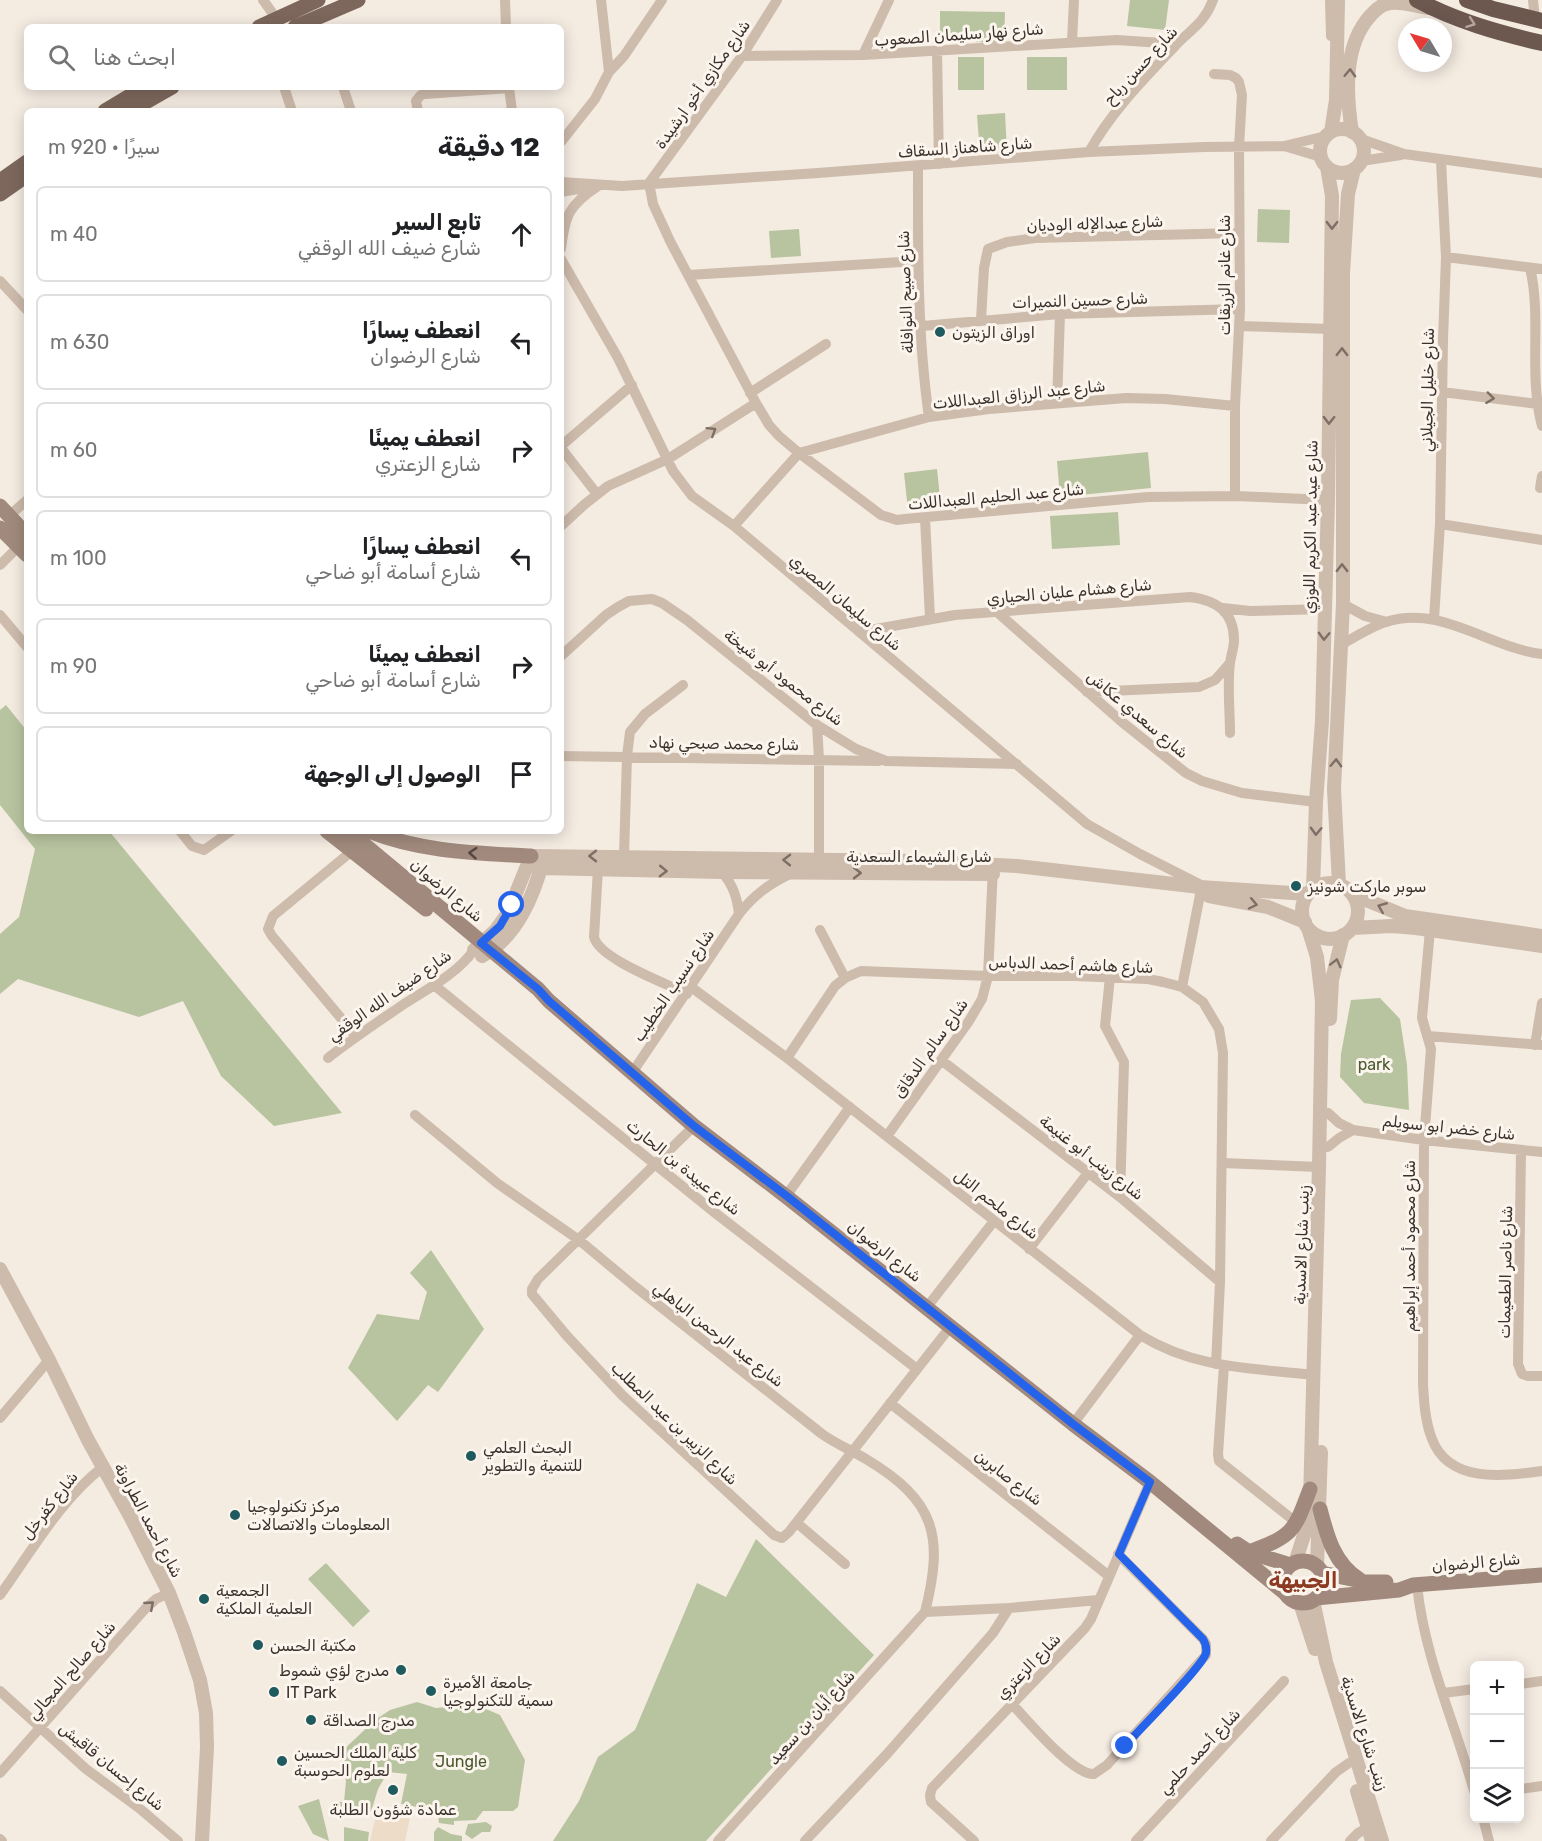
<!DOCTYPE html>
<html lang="ar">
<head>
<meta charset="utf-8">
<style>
	:root { --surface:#fff; --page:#f2f2f2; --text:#202124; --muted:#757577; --line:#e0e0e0 }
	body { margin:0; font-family:Rubik,"Noto Naskh Arabic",sans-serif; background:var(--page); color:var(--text); direction:rtl }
	.controls { position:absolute; right:18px; bottom:18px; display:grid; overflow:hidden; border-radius:9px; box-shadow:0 3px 15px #0003 }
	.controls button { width:54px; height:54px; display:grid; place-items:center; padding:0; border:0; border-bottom:2px solid var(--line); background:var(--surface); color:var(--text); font:30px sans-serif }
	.compass { position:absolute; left:1398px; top:18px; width:54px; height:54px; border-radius:50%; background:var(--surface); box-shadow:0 3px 15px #0003; rotate:308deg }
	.stop { position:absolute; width:18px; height:18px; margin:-14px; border:4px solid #2563eb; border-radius:50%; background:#fff }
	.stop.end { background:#2563eb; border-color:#fff; box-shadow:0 2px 6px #0008 }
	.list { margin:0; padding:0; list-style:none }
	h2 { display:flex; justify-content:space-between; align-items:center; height:78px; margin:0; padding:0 24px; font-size:26px }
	h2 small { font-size:20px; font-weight:400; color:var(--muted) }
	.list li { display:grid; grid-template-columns:39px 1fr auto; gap:18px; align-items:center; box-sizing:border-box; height:96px; margin:0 12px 12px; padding:0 12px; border:2px solid var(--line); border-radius:9px }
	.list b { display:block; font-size:22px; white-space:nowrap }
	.list p { margin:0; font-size:20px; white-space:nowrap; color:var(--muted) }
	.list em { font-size:20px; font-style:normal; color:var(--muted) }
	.icon { flex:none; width:33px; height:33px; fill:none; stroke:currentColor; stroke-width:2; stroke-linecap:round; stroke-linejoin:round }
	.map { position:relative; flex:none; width:1542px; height:1841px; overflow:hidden; direction:ltr }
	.search { position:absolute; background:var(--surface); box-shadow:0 3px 15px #0003; left:24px; top:24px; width:540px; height:66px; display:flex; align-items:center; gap:15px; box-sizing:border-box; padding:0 21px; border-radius:9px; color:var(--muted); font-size:22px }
	.panel { position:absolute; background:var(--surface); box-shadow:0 3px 15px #0003; left:24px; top:108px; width:540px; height:726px; border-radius:9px; direction:rtl }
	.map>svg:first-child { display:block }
	.green { fill:#b8c4a0 }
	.plaza { fill:#ecdcc8 }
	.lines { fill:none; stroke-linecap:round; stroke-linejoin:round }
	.minor { stroke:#cdbbac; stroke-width:10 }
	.tertiary { stroke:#cdbbac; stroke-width:14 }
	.secondary { stroke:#a18a7d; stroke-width:15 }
	.primary { stroke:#7d675c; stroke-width:15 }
	.trunk { stroke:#6c584f; stroke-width:16 }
	.oneway { stroke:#b4a69e }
	.oneway2 { stroke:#7d6f65 }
	.oneway3 { stroke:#544640 }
	.route { stroke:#2563eb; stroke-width:8 }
	.poi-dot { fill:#1f5a5e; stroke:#fbf5ee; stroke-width:2 }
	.labels { text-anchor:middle; stroke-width:6; stroke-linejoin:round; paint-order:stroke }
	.street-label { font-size:16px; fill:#3b302b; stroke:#fbf5ee }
	.poi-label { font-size:16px; fill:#3b302b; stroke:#fbf5ee; text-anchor:start }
	.park-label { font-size:16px; fill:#4a5a2e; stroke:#fbf5ee }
	.district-label { font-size:22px; font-weight:bold; fill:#8c3b22; stroke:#fbf5ee }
</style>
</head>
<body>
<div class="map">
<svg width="1542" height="1841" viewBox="0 0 1542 1841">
	<rect width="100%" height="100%" fill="#f4ebe1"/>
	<path class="green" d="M1130 0H1169L1165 30 1127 26Z
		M940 11 1005 12 1004 43 940 41Z
		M958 57H984V90H958Z
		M1027 57H1067V90H1027Z
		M1005 113 1007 152 980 154 977 115Z
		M1258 209 1290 210 1289 243 1257 242Z
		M799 229 801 256 771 258 769 231Z
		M1148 452 1151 488 1060 497 1057 461Z
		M937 469 941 507 908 510 904 473Z
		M1118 512 1120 545 1052 549 1050 516Z
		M6 705 27 731V831H109L342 1113 274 1126 221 1076 183 1001 139 1017 18 979 0 994V934L19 917 35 849 0 805V710Z
		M1380 998 1400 1019 1407 1065 1409 1110 1364 1103 1340 1077 1341 1054 1351 1000Z
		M431 1250 484 1329 438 1392 428 1385 397 1421 348 1368 377 1314 419 1320 427 1292 410 1273Z
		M756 1539 874 1655 706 1841H553L579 1801 598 1757 635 1730 697 1583 726 1597Z
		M326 1563 370 1611 353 1627 308 1579Z
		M417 1702 436 1708 474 1704 500 1715 525 1760 518 1807 513 1811H483L476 1820 454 1821V1825L439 1823 438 1816 428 1809 401 1804 407 1774 388 1772 378 1789 371 1812 349 1808 335 1815 332 1812 334 1802H344L346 1781 339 1754 375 1720 390 1710Z
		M319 1799 329 1841 313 1834 298 1806Z
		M486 1822 492 1826 490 1832H482L472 1839 465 1834 468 1824Z
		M344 1827 369 1832 368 1841H344Z
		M438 1827 451 1834 462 1836V1841H434V1832Z"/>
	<path class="plaza" d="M378 1807 411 1813 405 1841H370Z"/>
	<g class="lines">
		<path class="minor" d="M263 0 276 18
			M505 0 506 27
			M601 0 609 72
			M1330 0 1331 36
			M1533 0 1535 20
			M1072 42 1074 0
			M937 51 939 164
			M863 55 889 0
			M742 56 863 55 1117 40 1177 44
			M1214 74 1230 75 1236 78 1239 82 1242 95 1239 147 1240 309 1235 406V496
			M284 87 292 111
			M343 87 351 111
			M509 87 512 111
			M418 111 416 101 421 95 425 94 510 88
			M1361 139 1404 154 1542 173
			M561 142 595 99 609 72 624 56 662 0
			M1284 146 1321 157
			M1089 152C1111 112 1144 79 1175 46 1191 29 1204 24 1213 0
			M1361 161 1401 155
			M918 166C918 249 917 334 929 417
			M561 182 622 186 818 173 1089 152 1204 147 1284 146 1326 136
			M649 183 653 204 670 241 756 403 769 425 779 436 799 453 881 515 897 520 905 519 1148 497 1235 496 1328 500
			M649 183 742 56 777 0
			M561 192 584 188
			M561 249C565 215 569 205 598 186
			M1446 257 1542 269
			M561 259 618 358 673 471 692 496 734 526 1087 824 1140 854 1199 884 1200 895 1182 987
			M1530 268C1542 317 1528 374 1542 426
			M688 275 918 261
			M0 281 27 310
			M981 320 984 268 988 249 1007 242 1035 238 1239 233
			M922 326 1060 314 1240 309
			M1240 326 1331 329
			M1442 392 1538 404
			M750 393 826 344
			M1057 403 1060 314
			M561 446 632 385
			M561 448 597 494
			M1540 488 1542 476
			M9 516 27 500
			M925 518 930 618
			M1440 524 1542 540
			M561 526 585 504 608 486 668 459 756 403
			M734 526 799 453 929 417 989 409 1126 398 1165 399 1235 406
			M0 565 18 547
			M1343 604 1365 616 1387 622
			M1223 608 1250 611 1325 609
			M997 612 1122 722 1186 773 1202 781 1242 793 1316 802
			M0 615 27 647
			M1434 619 1440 524 1443 340 1446 257 1441 161
			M859 632 955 615 1190 597C1215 600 1234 611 1234 640 1234 648 1231 655 1230 663 1227 685 1230 710 1230 733
			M1341 645C1355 637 1370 627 1386 622 1441 604 1489 648 1542 654
			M561 656 606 615 618 607 629 601 652 599 662 603 687 620 817 725 856 749 886 761 1017 764
			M1087 692 1199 687 1215 680 1230 663
			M817 725 819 759V860
			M561 756 879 761
			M180 831 192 846 204 850 231 831
			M352 851 273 916 268 929 272 936 356 1036
			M624 856 627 756 630 732 645 714 683 685
			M598 869 594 937C599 959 666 983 687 994
			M722 872C733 885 737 897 739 914
			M820 930 845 978
			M1430 930 1422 1018 1431 1049 1424 1140 1423 1384C1424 1402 1425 1421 1432 1439 1449 1484 1504 1476 1542 1471
			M1110 977 1105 1026 1124 1062 1120 1197
			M434 985 714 1212 917 1369
			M691 987 787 1058 1140 1335C1195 1369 1251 1368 1313 1375
			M1428 1036 1542 1045
			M1535 1045 1542 1003
			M328 1058C352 1039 378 1022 404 1004 428 989 458 973 474 950
			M787 1058 835 986 845 978 861 971 988 976H1075L1148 979 1163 982 1182 987 1203 1002 1219 1029 1223 1053 1220 1282 1216 1364
			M941 1060 1120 1197 1220 1282
			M632 1073 739 914C754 895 769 884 790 874
			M1328 1113 1339 1123 1353 1130 1424 1140 1542 1152
			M415 1115 497 1183 579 1240 633 1285 822 1434C836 1444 851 1450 866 1459 936 1501 944 1536 925 1612L718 1841
			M694 1126 538 1279 532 1289V1294L567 1336 622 1395 774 1535 782 1538 789 1532 951 1326
			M887 1136 969 1021 982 999 988 976 993 867
			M1328 1147 1339 1138 1353 1130
			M1521 1150 1518 1364 1522 1374 1528 1376H1542
			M1222 1163 1319 1167
			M786 1196 850 1107
			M1029 1249 1088 1173
			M927 1307 994 1221
			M1224 1365 1218 1454 1219 1461 1297 1523
			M890 1403 1109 1576
			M0 1418 49 1360
			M1073 1424 1140 1335
			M797 1523 845 1564
			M1417 1585C1424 1656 1455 1723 1474 1791
			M0 1595C32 1551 60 1500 103 1467
			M925 1612 1009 1608 1098 1600
			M1520 1684 1542 1681
			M0 1691 86 1769 139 1808 178 1841
			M1444 1693 1474 1689
			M1013 1705C1028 1721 1073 1775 1094 1774L1107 1765 1206 1655V1644L1203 1639 1118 1554
			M0 1773 145 1609 156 1599 169 1593
			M1520 1789 1542 1786
			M1483 1818 1489 1841
			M0 1839 2 1841
			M805 1841 887 1754 993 1633 1009 1608
			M974 1841 931 1802 930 1795 932 1788 1085 1628 1091 1619 1150 1482
			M1136 1841 1284 1681
			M1271 1841 1336 1772 1349 1763
			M1350 1841 1358 1833 1373 1825"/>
		<path class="tertiary" d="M1320 151a22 22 0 1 1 44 0a22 22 0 1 1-44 0Z
			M1331 132 1336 100 1338 0
			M1352 132C1346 94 1343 45 1371 15 1375 11 1380 5 1386 4 1398 0 1415 6 1428 8
			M528 865 541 868 722 872 993 874
			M1302 911a28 28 0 1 1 56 0a28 28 0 1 1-56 0Z
			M1339 884 1334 789 1343 604V273L1348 194 1354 169
			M1313 889 1316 802 1322 721 1328 500 1332 196 1327 167
			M1354 895 1405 916 1542 936
			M1209 896 1268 907 1305 922
			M1352 928 1392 926 1416 928 1542 946
			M474 950 495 931 508 913 531 856 915 861 1017 866 1200 887 1307 894
			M482 956C516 938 534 896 543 860
			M1330 1019 1332 980 1343 935
			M0 1269 49 1360 88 1440 130 1516 169 1593 184 1632 200 1680 206 1713 207 1747 202 1841
			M1295 1563 1305 1532 1310 1501 1319 1167 1322 1001 1317 957 1308 928
			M1317 1566 1321 1452
			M1313 1600 1326 1662 1382 1841
			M1300 1603 1315 1649
			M1357 1791 1372 1841"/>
		<path class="secondary" d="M0 506 27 535
			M0 528 27 555
			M327 831 426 909
			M348 831 538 989 549 1001 694 1126 787 1197 1073 1424 1150 1482 1285 1593
			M369 831C421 852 476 853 531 856
			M1320 1509C1327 1536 1334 1564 1360 1580
			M1237 1544 1249 1552 1290 1565
			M1249 1552C1293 1536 1294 1532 1310 1489
			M1282 1582a21 21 0 1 1 42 0a21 21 0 1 1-42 0Z
			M1322 1573 1366 1582H1386
			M1316 1598 1399 1590 1413 1585 1542 1575"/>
		<path class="primary" d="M259 27 318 0
			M295 27 358 0
			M105 111 145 87
			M130 111 172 87
			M0 181 27 162
			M0 194 27 175"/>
		<path class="trunk" d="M1417 0C1456 21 1499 33 1542 43
			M1467 0 1493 9 1542 21"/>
	</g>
	<defs><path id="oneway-chevron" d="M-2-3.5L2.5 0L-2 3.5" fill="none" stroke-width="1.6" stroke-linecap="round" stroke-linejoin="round" transform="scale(1.5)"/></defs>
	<use class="oneway" href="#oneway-chevron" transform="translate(1471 23) rotate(20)"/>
	<g class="oneway2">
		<use href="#oneway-chevron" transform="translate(1350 73) rotate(-88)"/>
		<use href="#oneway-chevron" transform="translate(1332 225) rotate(91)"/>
		<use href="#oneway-chevron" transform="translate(1342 352) rotate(-89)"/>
		<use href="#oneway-chevron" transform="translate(1490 398) rotate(7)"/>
		<use href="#oneway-chevron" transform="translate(1329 420) rotate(91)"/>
		<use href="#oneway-chevron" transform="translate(712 431) rotate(-32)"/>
		<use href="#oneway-chevron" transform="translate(1342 568) rotate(-90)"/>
		<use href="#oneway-chevron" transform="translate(1324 636) rotate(92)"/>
		<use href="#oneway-chevron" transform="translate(1336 763) rotate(-88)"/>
		<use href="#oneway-chevron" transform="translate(1316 831) rotate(92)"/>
		<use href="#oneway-chevron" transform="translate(593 856) rotate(180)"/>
		<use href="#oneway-chevron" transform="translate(787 860) rotate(-179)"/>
		<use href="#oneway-chevron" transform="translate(663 871) rotate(1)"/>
		<use href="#oneway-chevron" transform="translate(857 873)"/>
		<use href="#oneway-chevron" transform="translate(1253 904) rotate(12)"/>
		<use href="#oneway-chevron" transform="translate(1382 907) rotate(-158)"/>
		<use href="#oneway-chevron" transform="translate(1336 963) rotate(-76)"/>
		<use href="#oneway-chevron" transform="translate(150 1605) rotate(-41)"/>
	</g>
	<use class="oneway3" href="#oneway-chevron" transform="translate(473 853) rotate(-176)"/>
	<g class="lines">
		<path class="route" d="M512 905 500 926 481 943 538 989 549 1001 694 1126 788 1197 1073 1424 1150 1482 1119 1554 1203 1639C1206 1644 1207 1647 1206 1653 1203 1666 1138 1731 1125 1746"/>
	</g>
	<g class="poi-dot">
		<circle cx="940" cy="332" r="6"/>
		<circle cx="1296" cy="886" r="6"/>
		<circle cx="471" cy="1456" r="6"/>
		<circle cx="235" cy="1515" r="6"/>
		<circle cx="204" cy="1599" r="6"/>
		<circle cx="258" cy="1645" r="6"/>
		<circle cx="401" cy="1670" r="6"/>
		<circle cx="431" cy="1691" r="6"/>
		<circle cx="274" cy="1692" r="6"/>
		<circle cx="311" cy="1720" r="6"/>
		<circle cx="282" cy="1761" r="6"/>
		<circle cx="393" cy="1790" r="6"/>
	</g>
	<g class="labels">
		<g class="street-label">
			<text transform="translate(959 34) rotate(-4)" y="6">شارع نهار سليمان الصعوب</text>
			<text transform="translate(1140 65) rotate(-47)" y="6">شارع حسن رباح</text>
			<text transform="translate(702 84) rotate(-55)" y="6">شارع مكازي أخو ارشيدة</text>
			<text transform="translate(965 147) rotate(-4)" y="6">شارع شاهناز السقاف</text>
			<text transform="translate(1095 223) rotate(-2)" y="6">شارع عبدالإله الوديان</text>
			<text transform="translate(1224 275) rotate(-90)" y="6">شارع غانم الزريقات</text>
			<text transform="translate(905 292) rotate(-92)" y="6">شارع صبيح النوافلة</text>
			<text transform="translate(1080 300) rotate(-2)" y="6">شارع حسين النميرات</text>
			<text transform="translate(1427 390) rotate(-89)" y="6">شارع خليل الجيلاني</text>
			<text transform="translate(1019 394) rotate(-6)" y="6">شارع عبد الرزاق العبداللات</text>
			<text transform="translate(996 496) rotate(-5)" y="6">شارع عبد الحليم العبداللات</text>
			<text transform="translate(1310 527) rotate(-89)" y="6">شارع عيد عبد الكريم اللوزي</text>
			<text transform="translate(1069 591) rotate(-5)" y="6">شارع هشام عليان الحياري</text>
			<text transform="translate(846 602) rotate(40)" y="6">شارع سليمان المصري</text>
			<text transform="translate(784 677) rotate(38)" y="6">شارع محمود أبو شيخة</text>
			<text transform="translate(1138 714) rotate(40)" y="6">شارع سعدي عكاش</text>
			<text transform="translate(724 743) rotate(1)" y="6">شارع محمد صبحي نهاد</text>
			<text x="919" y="862">شارع الشيماء السعدية</text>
			<text transform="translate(447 890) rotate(40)" y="6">شارع الرضوان</text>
			<text transform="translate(1071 964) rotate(2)" y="6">شارع هاشم أحمد الدباس</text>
			<text transform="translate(673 985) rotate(-56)" y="6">شارع نسيب الخطيب</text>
			<text transform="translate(389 995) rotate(-35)" y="6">شارع ضيف الله الوقفي</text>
			<text transform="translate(930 1048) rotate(-55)" y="6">شارع سالم الدقاق</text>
			<text transform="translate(1449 1127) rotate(6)" y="6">شارع خضر ابو سويلم</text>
			<text transform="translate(1092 1157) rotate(38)" y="6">شارع زينب أبو غنيمة</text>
			<text transform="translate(684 1167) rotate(39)" y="6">شارع عبيدة بن الحارث</text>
			<text transform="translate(997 1204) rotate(38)" y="6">شارع ملحم التل</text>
			<text transform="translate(1301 1245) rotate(-88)" y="6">زينب شارع الاسدية</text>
			<text transform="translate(1409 1246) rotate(-90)" y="6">شارع محمود أحمد إبراهيم</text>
			<text transform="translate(885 1251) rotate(38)" y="6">شارع الرضوان</text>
			<text transform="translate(1505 1272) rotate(-89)" y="6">شارع ناصر الطعيمات</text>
			<text transform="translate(719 1334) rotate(38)" y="6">شارع عبد الرحمن الباهلي</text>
			<text transform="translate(675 1423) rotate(44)" y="6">شارع الزبير بن عبد المطلب</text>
			<text transform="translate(1009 1477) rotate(38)" y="6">شارع صابرين</text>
			<text transform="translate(49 1505) rotate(-52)" y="6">شارع كفرخل</text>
			<text transform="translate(149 1520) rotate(62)" y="6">شارع أحمد الطراونة</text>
			<text transform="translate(1476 1562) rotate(-5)" y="6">شارع الرضوان</text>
			<text transform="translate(1028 1666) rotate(-46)" y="6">شارع الزعتري</text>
			<text transform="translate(71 1670) rotate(-49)" y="6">شارع صالح المجالي</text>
			<text transform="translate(811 1717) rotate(-48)" y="6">شارع أبان بن سعيد</text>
			<text transform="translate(1365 1733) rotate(72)" y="6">زينب شارع الاسدية</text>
			<text transform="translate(1199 1751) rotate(-47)" y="6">شارع أحمد حلمي</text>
			<text transform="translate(112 1766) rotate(39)" y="6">شارع إحسان قاقيش</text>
		</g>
		<g class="poi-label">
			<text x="952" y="338">اوراق الزيتون</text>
			<text x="1308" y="892">سوبر ماركت شونيز</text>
			<text x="483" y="1453">البحث العلمي<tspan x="483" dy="18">للتنمية والتطوير</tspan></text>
			<text x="247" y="1512">مركز تكنولوجيا<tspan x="247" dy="18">المعلومات والاتصالات</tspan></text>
			<text x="216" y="1596">الجمعية<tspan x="216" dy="18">العلمية الملكية</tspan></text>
			<text x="270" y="1651">مكتبة الحسن</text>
			<text x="389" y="1676" text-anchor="end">مدرج لؤي شموط</text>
			<text x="443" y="1688">جامعة الأميرة<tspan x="443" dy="18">سمية للتكنولوجيا</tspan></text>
			<text x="286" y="1698">IT Park</text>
			<text x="323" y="1726">مدرج الصداقة</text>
			<text x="294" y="1758">كلية الملك الحسين<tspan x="294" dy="18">لعلوم الحوسبة</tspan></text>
			<text x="393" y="1815" text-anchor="middle">عمادة شؤون الطلبة</text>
		</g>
		<g class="park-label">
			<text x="1374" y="1070">park</text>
			<text x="461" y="1767">Jungle</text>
		</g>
		<g class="district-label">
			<text x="1303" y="1588">الجبيهة</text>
		</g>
	</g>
</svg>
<div class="controls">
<button>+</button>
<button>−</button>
<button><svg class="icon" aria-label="layers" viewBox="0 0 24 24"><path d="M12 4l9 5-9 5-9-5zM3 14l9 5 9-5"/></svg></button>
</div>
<svg class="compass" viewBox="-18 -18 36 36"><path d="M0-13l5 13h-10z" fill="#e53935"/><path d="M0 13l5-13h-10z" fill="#757577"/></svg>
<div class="stop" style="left:512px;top:905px"></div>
<div class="stop end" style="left:1125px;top:1746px"></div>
<div class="search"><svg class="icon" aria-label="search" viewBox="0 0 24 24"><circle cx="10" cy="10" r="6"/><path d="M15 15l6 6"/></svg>ابحث هنا</div>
<section class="panel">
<h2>12 دقيقة<small>سيرًا · 920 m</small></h2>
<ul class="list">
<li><svg class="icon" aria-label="ahead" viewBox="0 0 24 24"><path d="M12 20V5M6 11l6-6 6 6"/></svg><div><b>تابع السير</b><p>شارع ضيف الله الوقفي</p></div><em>40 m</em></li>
<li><svg class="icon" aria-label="left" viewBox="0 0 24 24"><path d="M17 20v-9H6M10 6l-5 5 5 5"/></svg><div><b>انعطف يسارًا</b><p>شارع الرضوان</p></div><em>630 m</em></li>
<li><svg class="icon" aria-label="right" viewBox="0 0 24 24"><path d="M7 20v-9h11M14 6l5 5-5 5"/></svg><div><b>انعطف يمينًا</b><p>شارع الزعتري</p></div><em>60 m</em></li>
<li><svg class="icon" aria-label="left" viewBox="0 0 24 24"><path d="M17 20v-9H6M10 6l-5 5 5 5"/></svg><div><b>انعطف يسارًا</b><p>شارع أسامة أبو ضاحي</p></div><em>100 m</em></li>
<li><svg class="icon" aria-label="right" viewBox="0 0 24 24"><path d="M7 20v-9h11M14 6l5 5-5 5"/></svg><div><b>انعطف يمينًا</b><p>شارع أسامة أبو ضاحي</p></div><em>90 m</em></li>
<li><svg class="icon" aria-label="arrive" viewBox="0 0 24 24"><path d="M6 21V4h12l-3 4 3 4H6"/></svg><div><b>الوصول إلى الوجهة</b></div></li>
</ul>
</section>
</div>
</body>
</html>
